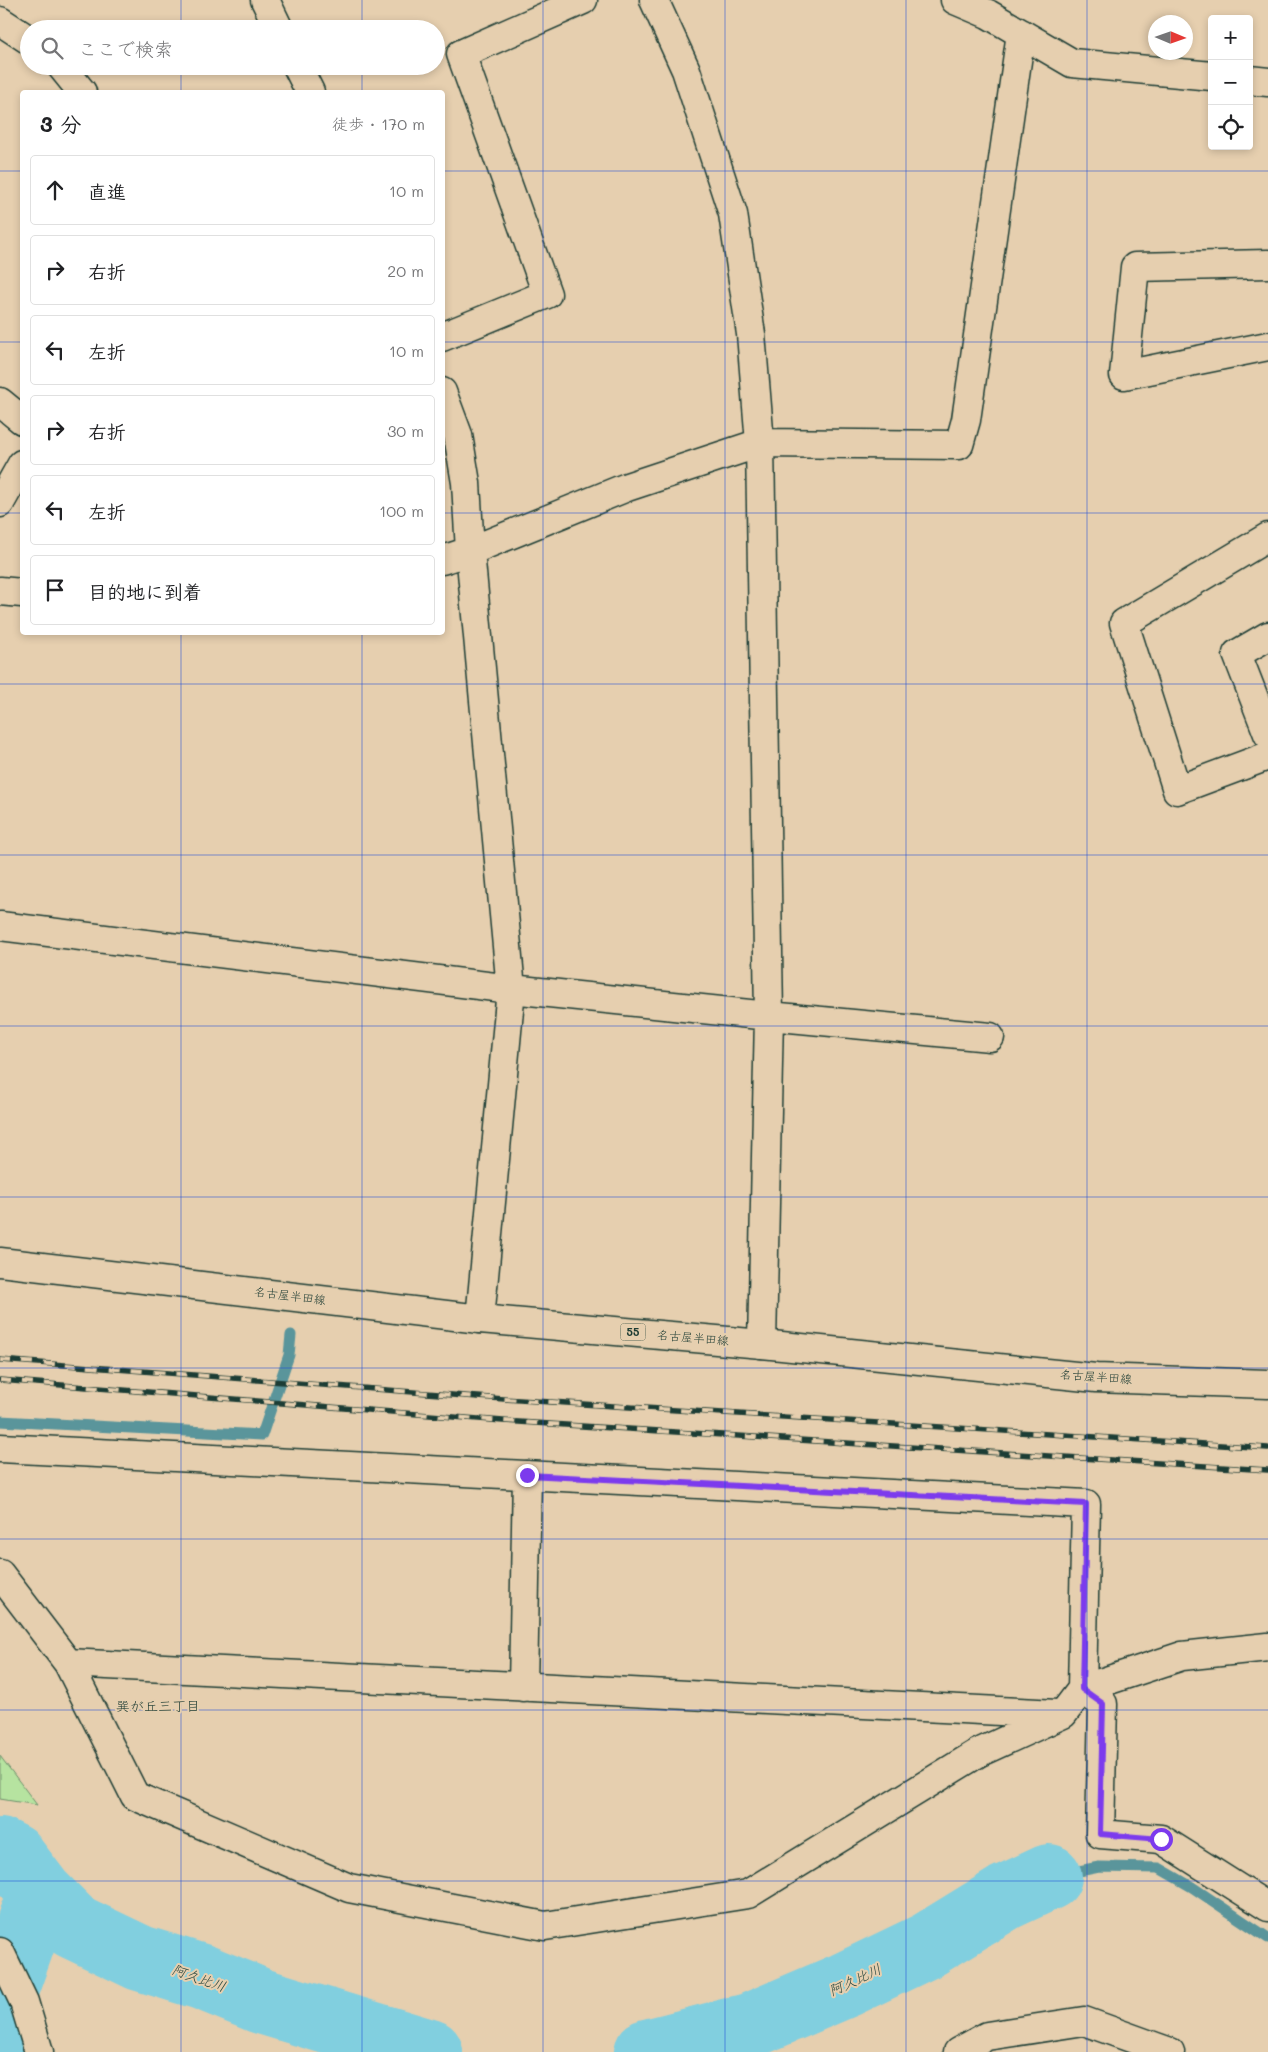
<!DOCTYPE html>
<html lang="ja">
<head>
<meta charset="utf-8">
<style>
	:root { --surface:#fff; --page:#f6f6f6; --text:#202124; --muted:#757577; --line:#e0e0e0 }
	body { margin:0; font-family:Mali,"Klee One",sans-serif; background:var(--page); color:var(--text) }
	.controls { position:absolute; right:15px; top:15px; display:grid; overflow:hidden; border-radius:5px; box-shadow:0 2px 8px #0003 }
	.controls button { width:45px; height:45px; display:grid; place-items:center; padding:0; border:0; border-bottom:1px solid var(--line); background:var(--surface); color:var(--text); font:25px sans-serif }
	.compass { position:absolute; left:1148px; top:15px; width:45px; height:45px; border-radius:50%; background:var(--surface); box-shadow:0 2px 8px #0003; rotate:92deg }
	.stop { position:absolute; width:15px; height:15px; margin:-11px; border:4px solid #7c3aed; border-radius:50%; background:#fff }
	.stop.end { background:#7c3aed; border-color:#fff; box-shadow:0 1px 5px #0008 }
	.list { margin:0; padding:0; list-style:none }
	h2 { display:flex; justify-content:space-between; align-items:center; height:65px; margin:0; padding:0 20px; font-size:21px }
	h2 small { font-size:16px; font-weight:400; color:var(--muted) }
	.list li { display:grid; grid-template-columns:32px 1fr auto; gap:15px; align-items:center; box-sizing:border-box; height:70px; margin:0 10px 10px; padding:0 10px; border:1px solid var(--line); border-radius:5px }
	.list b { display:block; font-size:19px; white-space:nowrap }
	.list em { font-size:16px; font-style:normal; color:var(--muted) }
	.icon { flex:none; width:28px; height:28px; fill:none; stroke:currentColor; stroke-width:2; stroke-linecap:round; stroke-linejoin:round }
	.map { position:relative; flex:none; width:1268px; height:2052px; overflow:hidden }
	.search { position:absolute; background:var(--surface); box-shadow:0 2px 8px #0003; left:20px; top:20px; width:425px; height:55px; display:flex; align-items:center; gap:12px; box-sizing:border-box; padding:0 18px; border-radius:28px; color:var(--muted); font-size:19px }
	.panel { position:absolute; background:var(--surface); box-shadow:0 2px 8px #0003; left:20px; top:90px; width:425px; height:545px; border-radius:5px }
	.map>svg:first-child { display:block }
	.green { fill:#b6e3a0; stroke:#6a906a }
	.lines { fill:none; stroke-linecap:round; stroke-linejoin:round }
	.stream { stroke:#5a959b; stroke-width:11 }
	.river { stroke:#81cfdf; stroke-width:66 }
	.minor-casing { stroke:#1f3d34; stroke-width:31 }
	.major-casing { stroke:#1f3d34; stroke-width:31 }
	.minor { stroke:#e6cfaf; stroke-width:28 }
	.major { stroke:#e6cfaf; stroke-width:28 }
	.rail-casing { stroke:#1f3d34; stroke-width:5.5 }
	.rail { stroke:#e6cfaf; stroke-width:4; stroke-dasharray:11; stroke-linecap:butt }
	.route { stroke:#7c3aed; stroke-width:6 }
	.grid { fill:none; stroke:#1d4ed8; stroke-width:1; stroke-opacity:0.55 }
	.labels { text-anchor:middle; stroke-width:4; stroke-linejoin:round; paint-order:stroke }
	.shield { fill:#e6cfaf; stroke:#5b6959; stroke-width:1 }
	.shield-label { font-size:11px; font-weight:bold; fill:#1f3d34 }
	.street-label { font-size:12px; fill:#1f3d34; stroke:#e6cfaf }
	.neighbourhood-label { font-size:14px; fill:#1f3d34; stroke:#e6cfaf }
	.water-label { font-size:14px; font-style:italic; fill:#24443d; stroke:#e6cfaf }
</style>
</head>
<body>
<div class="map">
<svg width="1268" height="2052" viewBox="0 0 1268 2052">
	<rect width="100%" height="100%" fill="#e6cfaf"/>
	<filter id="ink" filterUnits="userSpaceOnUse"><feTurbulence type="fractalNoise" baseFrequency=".02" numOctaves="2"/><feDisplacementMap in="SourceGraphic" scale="10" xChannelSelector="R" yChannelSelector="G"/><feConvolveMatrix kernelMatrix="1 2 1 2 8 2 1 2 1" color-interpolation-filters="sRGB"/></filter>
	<g filter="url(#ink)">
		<path class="green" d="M0 1756 37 1805 0 1799Z"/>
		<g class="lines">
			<path class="stream" d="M0 1421 262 1435 289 1355 291 1335
				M1049 1877 1099 1867 1159 1868 1192 1887 1268 1938"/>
			<path class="river" d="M0 1850 12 1856 40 1893 73 1926 140 1958 202 1977 261 2001 430 2052
				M9 2052 1 2002 40 1893
				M647 2052 749 2026 845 1985 928 1945 1006 1897 1049 1877"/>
			<g class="minor-casing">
				<path id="minor" d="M265 0 279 29
					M654 0 686 70 733 214 751 334 760 443 769 1016 762 1344
					M955 0 988 14 1072 63 1212 76
					M0 21 29 40
					M61 66 82 92
					M297 66 310 92
					M1249 80 1268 82
					M1268 264 1135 267 1124 375 1268 346
					M442 337 547 294 461 54 583 0
					M442 392 458 435 466 483 470 551 511 989 480 1319
					M0 402 22 420
					M0 503 22 464
					M1268 537 1124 623 1177 790 1268 756
					M442 560 470 551 627 487 760 443 959 445 966 420 1021 33
					M0 591 22 593
					M1268 636 1237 654 1268 734
					M0 926 511 989 769 1016 990 1037
					M0 1448 1086 1504 1082 1689
					M0 1574 68 1663 135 1796 349 1888 545 1926 748 1894 978 1753 1063 1714 1082 1689 1182 1656 1268 1647
					M68 1663 1057 1714
					M523 1687 527 1475
					M1082 1689 1103 1704 1100 1834 1161 1839 1268 1907
					M0 1952 24 2002 39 2052
					M958 2052 987 2036 1084 2021 1170 2052"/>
			</g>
			<g class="major-casing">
				<path id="major" d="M0 1262 480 1319 762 1344 1096 1378 1268 1384"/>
			</g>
			<use href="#minor" class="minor"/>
			<use href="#major" class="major"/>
			<g class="rail-casing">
				<path id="rail" d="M0 1360 504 1399 1268 1448
					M0 1380 503 1421 1268 1470"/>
			</g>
			<use href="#rail" class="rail"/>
		</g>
	</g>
	<g class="lines" filter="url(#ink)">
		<path class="route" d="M527 1475 1086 1504 1082 1689 1103 1704 1100 1834 1161 1839"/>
	</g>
	<path class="grid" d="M181 0V29M362 0V29M543 0V2052M725 0V2052M906 0V2052M1087 0V2052M181 66V92M362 66V92M0 171H22M442 171H1268M0 342H22M442 342H1268M0 513H22M442 513H1268M181 632V2052M362 632V2052M0 684H1268M0 855H1268M0 1026H1268M0 1197H1268M0 1368H1268M0 1539H1268M0 1710H1268M0 1881H1268"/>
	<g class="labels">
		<rect class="shield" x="620.5" y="1323.5" width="25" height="17" rx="4"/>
		<g class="shield-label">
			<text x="633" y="1336">55</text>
		</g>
		<g class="street-label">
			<text transform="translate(290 1296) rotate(7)" y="4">名古屋半田線</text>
			<text transform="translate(693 1338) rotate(5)" y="4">名古屋半田線</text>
			<text transform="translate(1096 1377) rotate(4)" y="4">名古屋半田線</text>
		</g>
		<g class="neighbourhood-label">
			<text x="158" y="1711">巽が丘三丁目</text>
		</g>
		<g class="water-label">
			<text transform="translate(199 1978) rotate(19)" y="5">阿久比川</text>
			<text transform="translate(855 1980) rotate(-25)" y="5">阿久比川</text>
		</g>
	</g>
</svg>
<div class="controls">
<button>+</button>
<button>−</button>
<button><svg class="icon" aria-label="locate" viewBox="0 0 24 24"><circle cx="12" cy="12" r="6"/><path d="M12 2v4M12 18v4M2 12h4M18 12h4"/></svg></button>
</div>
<svg class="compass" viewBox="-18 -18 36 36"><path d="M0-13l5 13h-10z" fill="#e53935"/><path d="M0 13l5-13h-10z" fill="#757577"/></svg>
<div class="stop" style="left:1161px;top:1839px"></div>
<div class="stop end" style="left:527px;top:1475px"></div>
<div class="search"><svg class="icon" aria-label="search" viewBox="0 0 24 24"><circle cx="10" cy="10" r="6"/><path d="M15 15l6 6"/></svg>ここで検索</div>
<section class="panel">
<h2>3 分<small>徒歩 · 170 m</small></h2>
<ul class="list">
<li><svg class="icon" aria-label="ahead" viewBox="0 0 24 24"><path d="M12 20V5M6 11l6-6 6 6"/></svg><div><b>直進</b></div><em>10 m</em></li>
<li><svg class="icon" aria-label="right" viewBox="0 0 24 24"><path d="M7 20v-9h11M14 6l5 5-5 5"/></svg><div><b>右折</b></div><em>20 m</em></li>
<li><svg class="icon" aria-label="left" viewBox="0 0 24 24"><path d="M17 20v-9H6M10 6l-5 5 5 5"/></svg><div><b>左折</b></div><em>10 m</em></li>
<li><svg class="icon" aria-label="right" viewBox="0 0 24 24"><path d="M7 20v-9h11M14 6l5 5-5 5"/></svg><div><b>右折</b></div><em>30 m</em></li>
<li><svg class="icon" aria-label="left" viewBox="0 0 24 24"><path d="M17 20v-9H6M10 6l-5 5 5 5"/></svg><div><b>左折</b></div><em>100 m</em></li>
<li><svg class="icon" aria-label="arrive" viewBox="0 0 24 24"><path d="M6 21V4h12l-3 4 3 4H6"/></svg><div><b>目的地に到着</b></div></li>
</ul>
</section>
</div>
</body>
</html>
